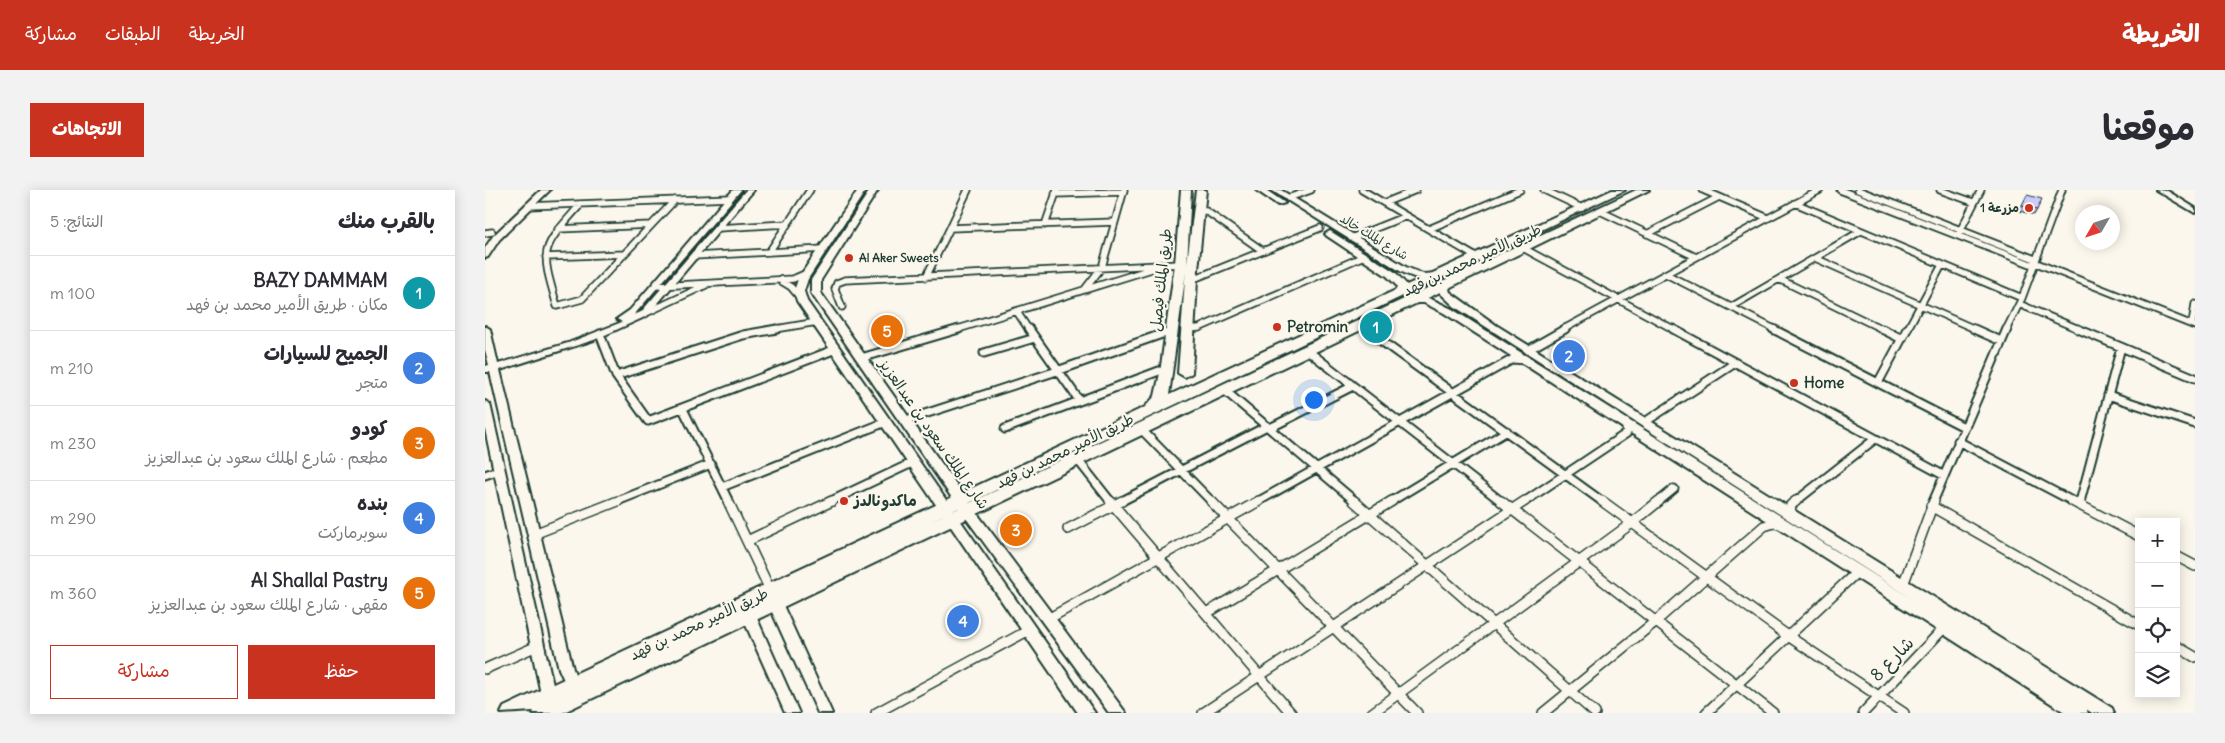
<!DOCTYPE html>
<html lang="ar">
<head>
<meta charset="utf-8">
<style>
	:root { --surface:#fff; --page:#f2f2f3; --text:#2b2b33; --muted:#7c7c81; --line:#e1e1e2; --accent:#c8321e }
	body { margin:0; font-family:Delius,"Playpen Sans Arabic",sans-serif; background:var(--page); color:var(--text); direction:rtl }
	.controls { position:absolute; right:15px; bottom:15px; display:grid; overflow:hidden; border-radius:0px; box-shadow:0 2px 12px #0003 }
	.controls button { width:45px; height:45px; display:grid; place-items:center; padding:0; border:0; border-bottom:1px solid var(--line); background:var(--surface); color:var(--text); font:25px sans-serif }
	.compass { position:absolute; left:1590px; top:15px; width:45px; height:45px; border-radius:50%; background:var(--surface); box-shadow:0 2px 12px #0003; rotate:231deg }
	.you { position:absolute; left:828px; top:209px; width:18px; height:18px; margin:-12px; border:4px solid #fff; border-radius:50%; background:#1a73e8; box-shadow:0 0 0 8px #1a73e833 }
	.badge { display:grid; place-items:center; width:32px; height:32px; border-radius:50%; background:var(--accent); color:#fff; font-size:16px; font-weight:700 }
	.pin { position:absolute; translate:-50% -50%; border:2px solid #fff; box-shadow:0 1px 5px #0006 }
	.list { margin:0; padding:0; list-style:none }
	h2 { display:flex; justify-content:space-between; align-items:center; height:65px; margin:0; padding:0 20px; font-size:21px }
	h2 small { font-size:16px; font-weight:400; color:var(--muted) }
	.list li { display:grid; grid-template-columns:32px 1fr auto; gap:15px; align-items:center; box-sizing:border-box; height:75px; padding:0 20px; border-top:1px solid var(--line) }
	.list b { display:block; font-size:19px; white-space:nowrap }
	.list p { margin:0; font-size:16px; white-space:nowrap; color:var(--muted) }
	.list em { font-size:16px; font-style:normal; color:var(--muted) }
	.actions { display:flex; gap:10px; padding:15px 20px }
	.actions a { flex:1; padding:11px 0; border:1px solid var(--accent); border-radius:0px; text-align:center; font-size:18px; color:var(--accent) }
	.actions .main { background:var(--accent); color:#fff }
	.icon { flex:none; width:28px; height:28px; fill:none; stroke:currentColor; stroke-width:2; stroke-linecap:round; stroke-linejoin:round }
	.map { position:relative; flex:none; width:1710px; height:523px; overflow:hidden; direction:ltr; border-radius:0px }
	header { display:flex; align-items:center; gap:30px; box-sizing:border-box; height:70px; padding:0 25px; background:var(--accent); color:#fff }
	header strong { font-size:24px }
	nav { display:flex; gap:28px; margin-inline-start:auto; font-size:18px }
	.intro { display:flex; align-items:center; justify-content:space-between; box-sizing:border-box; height:120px; padding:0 30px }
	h1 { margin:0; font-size:35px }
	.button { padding:12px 22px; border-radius:0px; background:var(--accent); color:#fff; font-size:18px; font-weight:700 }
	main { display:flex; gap:30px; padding:0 30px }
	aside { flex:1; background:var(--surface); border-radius:0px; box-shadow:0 2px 12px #0003 }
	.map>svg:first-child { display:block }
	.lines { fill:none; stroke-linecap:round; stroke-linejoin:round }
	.street-far2-casing { stroke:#1f3d34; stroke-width:9 }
	.street-far1-casing { stroke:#1f3d34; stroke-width:11 }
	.street-casing { stroke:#1f3d34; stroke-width:12 }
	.secondary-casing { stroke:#1f3d34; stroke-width:4 }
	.primary-casing { stroke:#1f3d34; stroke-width:4 }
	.highway-casing { stroke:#1f3d34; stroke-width:4 }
	.street-far2 { stroke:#fbf7ec; stroke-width:5.5 }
	.street-far1 { stroke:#fbf7ec; stroke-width:7 }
	.street { stroke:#fbf7ec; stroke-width:9 }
	.secondary { fill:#fbf7ec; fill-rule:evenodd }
	.primary { fill:#fbf7ec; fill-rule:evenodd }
	.highway { fill:#fbf7ec; fill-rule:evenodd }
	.wall { fill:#b0afda; stroke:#1f3d34 }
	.building { fill:#cdcbfe; stroke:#1f3d34 }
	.poi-dot { fill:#c8321e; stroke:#fbf7ec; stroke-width:2 }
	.labels { text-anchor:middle; stroke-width:4.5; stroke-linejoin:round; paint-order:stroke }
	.far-poi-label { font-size:12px; font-weight:bold; fill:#1f3d34; stroke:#fbf7ec; text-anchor:end }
	.far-street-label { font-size:12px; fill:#1f3d34; stroke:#fbf7ec }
	.street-label { font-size:15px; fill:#1f3d34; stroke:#fbf7ec }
	.poi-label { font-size:15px; font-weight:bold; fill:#1f3d34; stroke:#fbf7ec; text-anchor:start }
	.near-street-label { font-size:18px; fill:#1f3d34; stroke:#fbf7ec }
</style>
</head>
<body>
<header>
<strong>الخريطة</strong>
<nav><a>الخريطة</a><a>الطبقات</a><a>مشاركة</a></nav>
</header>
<div class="intro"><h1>موقعنا</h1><a class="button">الاتجاهات</a></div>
<main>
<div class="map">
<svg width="1710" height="523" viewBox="0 0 1710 523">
	<rect width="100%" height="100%" fill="#fbf7ec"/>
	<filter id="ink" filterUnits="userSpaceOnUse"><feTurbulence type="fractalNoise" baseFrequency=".02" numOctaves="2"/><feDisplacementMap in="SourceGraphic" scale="10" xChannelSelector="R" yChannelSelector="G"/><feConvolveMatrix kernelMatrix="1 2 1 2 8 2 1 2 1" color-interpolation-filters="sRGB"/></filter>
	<g filter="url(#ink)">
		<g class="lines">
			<g class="street-far2-casing">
				<path id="street-far2" d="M877 0 1003 74
					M1059 0 1097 18
					M1218 0 1283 28
					M1355 0 1548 75
					M1373 0 1550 69
					M1455 0 1488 12
					M570 4 638 2
					M803 8 826 0
					M899 13 931 0
					M1310 13 1537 108
					M96 14C55 60 55 57 72 116L97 109 190 10
					M43 16 245 8
					M714 21H721L778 61
					M1115 21 1211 67
					M630 32 639 0
					M560 35 572 0
					M233 38 302 34
					M465 38 483 0
					M73 39 166 35
					M944 39 1035 0
					M0 43 7 42
					M1474 43 1496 0
					M1162 44 1234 7
					M866 48 921 26
					M1038 58 1190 140
					M284 62 325 0
					M209 66 339 59
					M61 67 139 64
					M1330 68 1492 140
					M1549 72 1710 136
					M1181 84 1291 140
					M441 87 465 38 630 32 617 77 600 99
					M1294 89 1399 140
					M706 90 835 38
					M296 91 306 97 317 110
					M171 96 308 89 322 83
					M1534 114 1596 140
					M357 117 350 99 352 93 360 90 696 74
					M1246 117 1376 41
					M532 122 544 140
					M159 124 221 95
					M1707 134 1710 114
					M874 135 881 140
					M702 139 714 138 879 66
					M285 140 332 132
					M470 140 673 77
					M1077 140 1335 0
					M1422 140 1457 75
					M1521 140 1537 108 1577 0"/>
			</g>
			<g class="street-far1-casing">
				<path id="street-far1" d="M544 139 594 210
					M880 139 1118 312
					M1188 139 1458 285
					M1288 139 1479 237
					M1397 139 1417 149
					M1489 139 1516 151
					M1593 139 1710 188
					M115 144 131 186 163 231 351 159
					M822 160 1017 312
					M1043 160 1080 139
					M499 163 550 148
					M376 168 474 139
					M131 186 258 145 292 139
					M1393 193 1422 139
					M738 199 871 312
					M1623 205 1710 234
					M198 219 244 312
					M421 230 572 181 677 144 688 143
					M1160 232 1250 173
					M785 238 868 196
					M520 239 674 181
					M656 239 727 312
					M1473 251 1589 312
					M592 269 626 312
					M0 285 14 280
					M237 297 401 232
					M130 312 226 274
					M344 312 429 272
					M635 312 782 236
					M772 312 1028 169 1040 170
					M905 312 1022 241
					M1039 312 1142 243 1140 233
					M1173 312 1189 299
					M1310 312 1390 249
					M1448 312 1522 139
					M1595 312 1636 157"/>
			</g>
			<g class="street-casing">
				<path id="street" d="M243 311 285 400
					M625 311 806 523
					M726 311 932 523
					M869 311 1110 523
					M1016 311 1288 523
					M1117 311 1303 446 1419 523
					M1587 311 1654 346
					M1594 315 1595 311
					M1446 316 1654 435
					M1309 327 1305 320 1306 315 1311 311
					M583 339 637 311
					M49 344 133 311
					M262 351 347 311
					M1691 366 1710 376
					M1418 395 1449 311
					M722 423 907 311
					M563 429 774 311
					M1691 456 1710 467
					M0 479 52 456
					M391 523 544 440
					M718 523 1040 311
					M887 523 1147 333 1174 311
					M1058 523 1171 431 1279 336 1289 333 1296 334
					M1221 523 1372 382
					M1378 523 1459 438"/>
			</g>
			<g class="secondary-casing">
				<path id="secondary" d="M56 0H65L14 50 3 67 0 68V58L8 46Z
					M248 0H256L149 125 156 122 261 0H269L162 126 109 150 15 180 88 479 94 493 92 497 87 499 82 497 74 479 5 182H0V176L4 175 0 160V136L5 139 13 174 83 153 137 132 132 129 145 120Z
					M1671 0H1681L1710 18V23Z
					M0 211 5 214 70 504 68 508 63 510 58 508 56 504 0 239Z
					M289 406 294 407 296 411 347 523H333L282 411 284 407Z
					M263 419 268 420 270 424 314 523H300L256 424 258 420Z"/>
			</g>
			<g class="primary-casing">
				<path id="primary" d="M373 0H381L323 89 319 101 322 111 610 523H593L312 111 309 101 313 89Z
					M385 0H393L336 90V103L488 318 641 523H624L478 324 326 103V90Z
					M771 0H781L800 13 793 15Z
					M786 0H796L921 77 938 84 954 83 959 86C947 96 927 87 915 81Z
					M845 41 910 82 922 95 919 106H911L910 104 912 96 902 86 842 46 840 44Z
					M964 90 969 93 964 99 965 102 1011 135 1627 518 1629 523H1607L1601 519 1603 523H1581L959 123 939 113H926L921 110C933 99 954 113 967 119L1429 410 970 117 955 103V96Z"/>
			</g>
			<g class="highway-casing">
				<path id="highway" d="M696 0H706L702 74 684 205 1127 0H1140L444 332 1151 0H1164L1026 68 77 523H48L49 521 16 523 19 517 660 217 670 206 675 183 690 74Z
					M711 0H721L712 90 707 183 700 187 693 183 700 90Z"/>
			</g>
			<use href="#street-far2" class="street-far2"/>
			<use href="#street-far1" class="street-far1"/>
			<use href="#street" class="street"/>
			<use href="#secondary" class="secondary"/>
			<use href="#primary" class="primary"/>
			<use href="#highway" class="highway"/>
		</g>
		<path class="wall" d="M1542 5 1552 20 1549 25 1534 21Z"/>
		<path class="building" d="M1542 5 1557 9 1552 20 1537 16Z"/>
	</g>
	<g class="poi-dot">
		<circle cx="1544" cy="18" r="5"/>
		<circle cx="364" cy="68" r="5"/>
		<circle cx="792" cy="137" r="5"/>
		<circle cx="1309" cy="193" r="5"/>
		<circle cx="359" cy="311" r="5"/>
	</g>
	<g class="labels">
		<g class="far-poi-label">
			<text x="1534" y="22">مزرعة 1</text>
			<text x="374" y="72" text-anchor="start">Al Aker Sweets</text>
		</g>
		<g class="far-street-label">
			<text transform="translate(889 47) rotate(31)" y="4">شارع الملك خالد</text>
		</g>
		<g class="street-label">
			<text transform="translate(987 70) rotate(-25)" y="5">طريق الأمير محمد بن فهد</text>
			<text transform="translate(676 90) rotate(-84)" y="5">طريق الملك فيصل</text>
			<text transform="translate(449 244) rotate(55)" y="5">شارع الملك سعود بن عبدالعزيز</text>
			<text transform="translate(580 261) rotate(-26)" y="5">طريق الأمير محمد بن فهد</text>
			<text transform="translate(214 434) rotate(-25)" y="5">طريق الأمير محمد بن فهد</text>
		</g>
		<g class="poi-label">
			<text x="802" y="142">Petromin</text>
			<text x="1319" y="198">Home</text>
			<text x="369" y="316">ماكدونالدز</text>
		</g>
		<g class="near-street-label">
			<text transform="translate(1407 469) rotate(-46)" y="6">شارع 8</text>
		</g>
	</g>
</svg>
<div class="controls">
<button>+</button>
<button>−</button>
<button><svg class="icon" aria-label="locate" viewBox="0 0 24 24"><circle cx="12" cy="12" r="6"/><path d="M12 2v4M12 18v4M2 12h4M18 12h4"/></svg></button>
<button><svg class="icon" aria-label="layers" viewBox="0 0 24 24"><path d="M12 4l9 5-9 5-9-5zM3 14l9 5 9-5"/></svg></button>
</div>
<svg class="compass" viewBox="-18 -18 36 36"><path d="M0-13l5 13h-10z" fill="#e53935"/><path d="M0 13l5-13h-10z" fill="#7c7c81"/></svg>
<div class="you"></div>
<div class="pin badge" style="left:891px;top:137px;background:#0f9aa8">1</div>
<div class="pin badge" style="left:1084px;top:166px;background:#3f7fe0">2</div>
<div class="pin badge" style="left:531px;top:340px;background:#e8710a">3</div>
<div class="pin badge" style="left:478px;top:431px;background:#3f7fe0">4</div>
<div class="pin badge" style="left:402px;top:141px;background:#e8710a">5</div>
</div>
<aside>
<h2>بالقرب منك<small>النتائج: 5</small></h2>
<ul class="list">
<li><span class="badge" style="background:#0f9aa8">1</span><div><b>BAZY DAMMAM</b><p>مكان · طريق الأمير محمد بن فهد</p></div><em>100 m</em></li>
<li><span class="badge" style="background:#3f7fe0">2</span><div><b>الجميح للسيارات</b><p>متجر</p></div><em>210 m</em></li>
<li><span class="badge" style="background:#e8710a">3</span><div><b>كودو</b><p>مطعم · شارع الملك سعود بن عبدالعزيز</p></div><em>230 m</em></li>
<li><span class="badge" style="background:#3f7fe0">4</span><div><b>بنده</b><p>سوبرماركت</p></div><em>290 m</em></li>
<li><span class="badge" style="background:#e8710a">5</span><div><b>Al Shallal Pastry</b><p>مقهى · شارع الملك سعود بن عبدالعزيز</p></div><em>360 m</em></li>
</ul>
<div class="actions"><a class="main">حفظ</a><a>مشاركة</a></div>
</aside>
</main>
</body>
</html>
